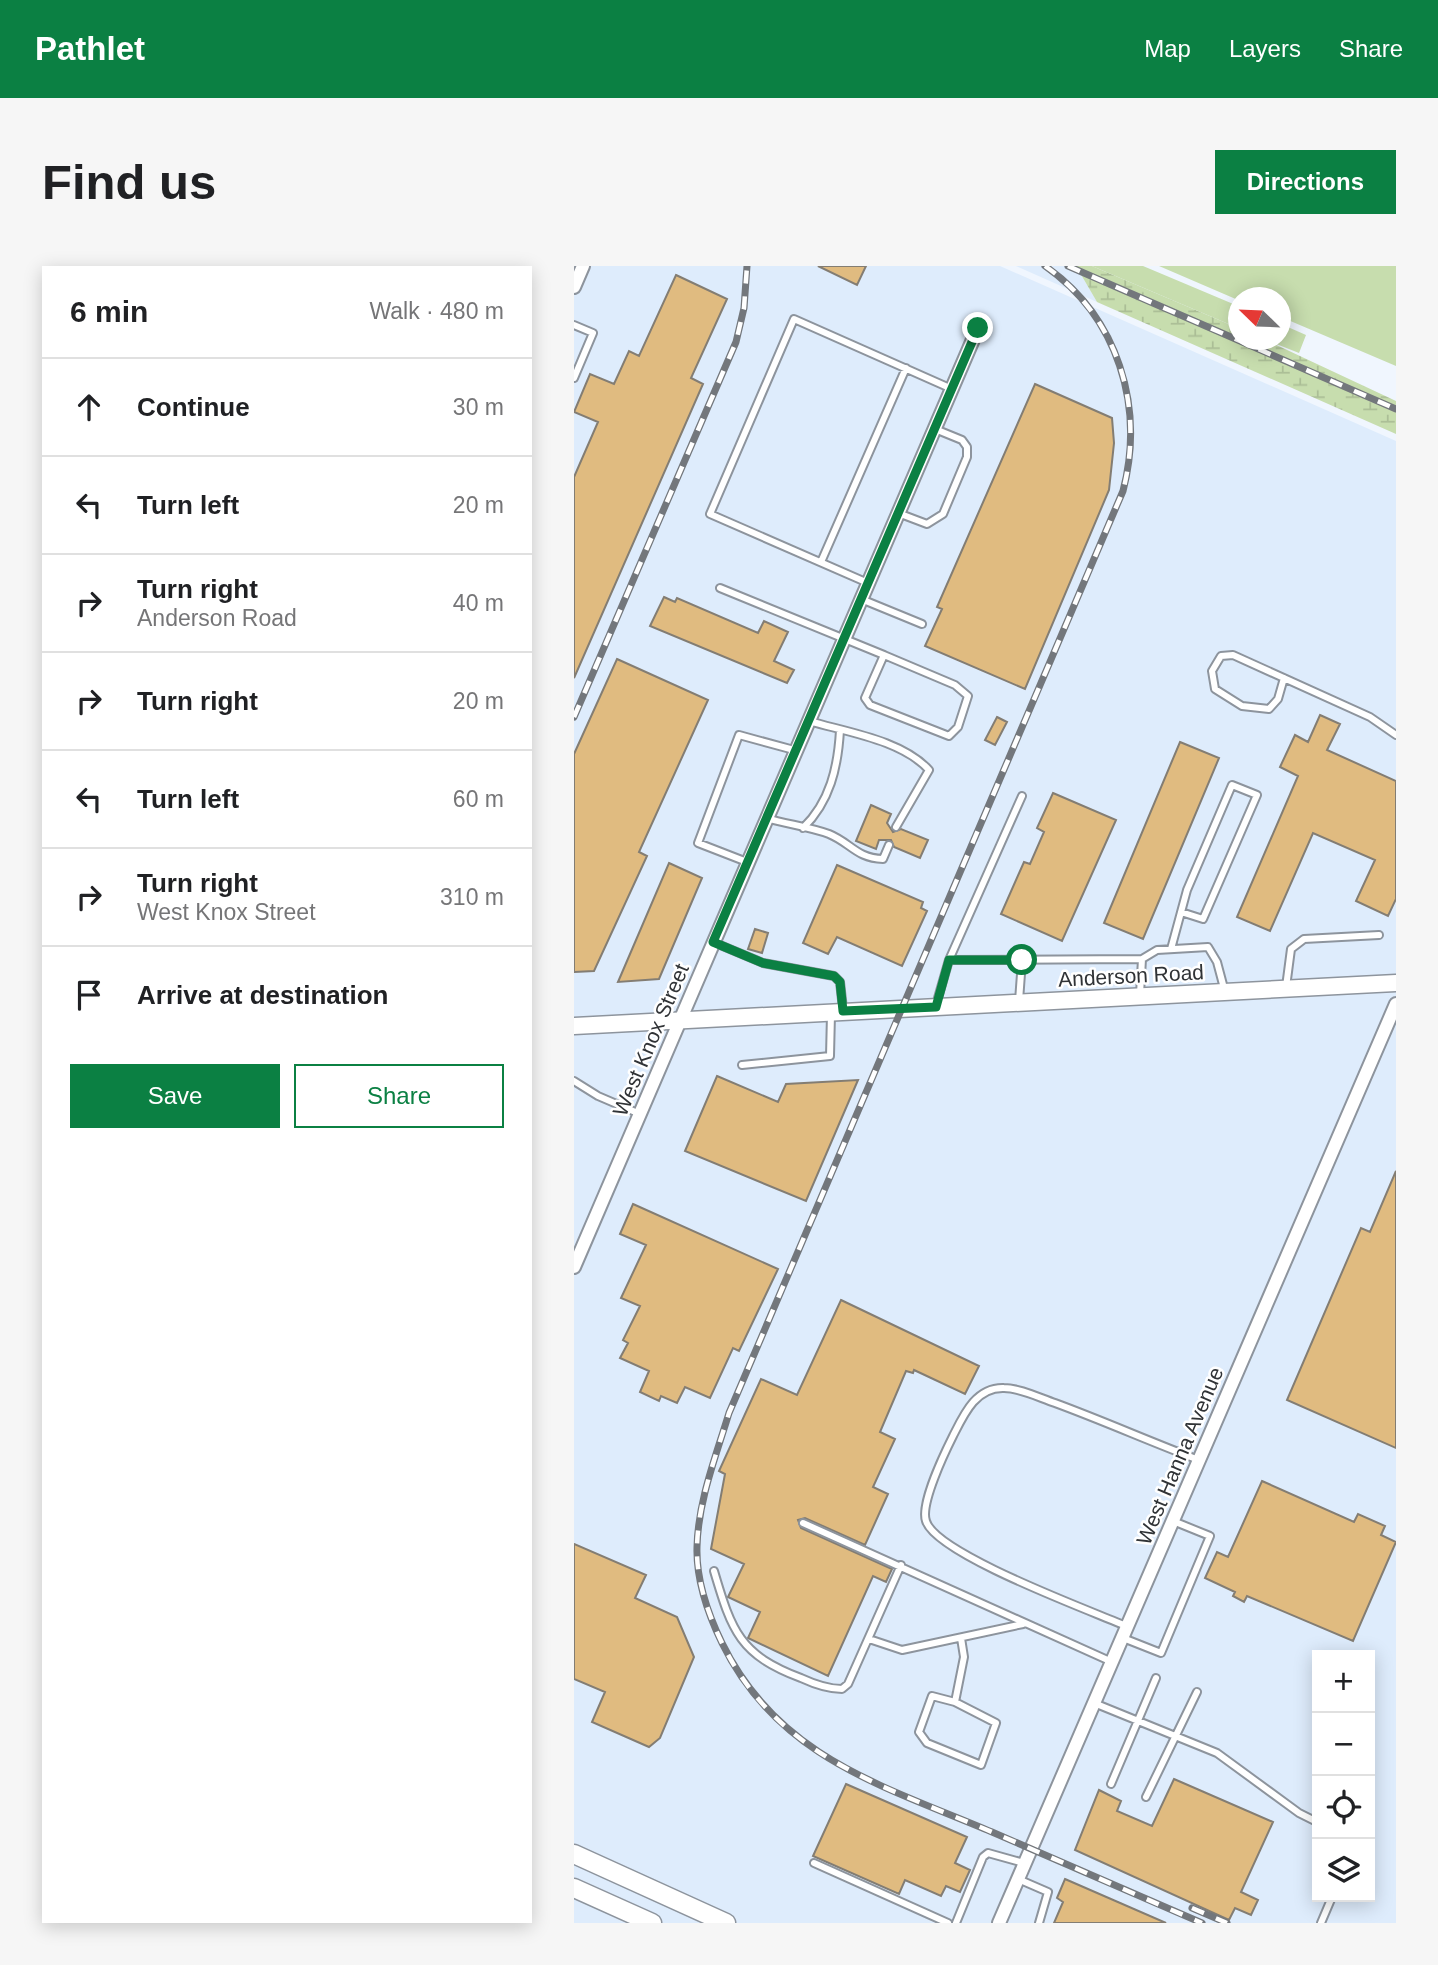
<!DOCTYPE html>
<html lang="en">
<head>
<meta charset="utf-8">
<style>
	:root { --surface:#fff; --page:#f6f6f6; --text:#202124; --muted:#757577; --line:#e0e0e0; --accent:#0b8043 }
	body { margin:0; font-family:Helvetica,sans-serif; background:var(--page); color:var(--text) }
	.controls { position:absolute; right:21px; bottom:21px; display:grid; overflow:hidden; border-radius:0px; box-shadow:0 4px 18px #0003 }
	.controls button { width:63px; height:63px; display:grid; place-items:center; padding:0; border:0; border-bottom:2px solid var(--line); background:var(--surface); color:var(--text); font:35px sans-serif }
	.compass { position:absolute; left:654px; top:21px; width:63px; height:63px; border-radius:50%; background:var(--surface); box-shadow:0 4px 18px #0003; rotate:293deg }
	.stop { position:absolute; width:21px; height:21px; margin:-16px; border:5px solid #0b8043; border-radius:50%; background:#fff }
	.stop.end { background:#0b8043; border-color:#fff; box-shadow:0 2px 7px #0008 }
	.list { margin:0; padding:0; list-style:none }
	h2 { display:flex; justify-content:space-between; align-items:center; height:91px; margin:0; padding:0 28px; font-size:30px }
	h2 small { font-size:23px; font-weight:400; color:var(--muted) }
	.list li { display:grid; grid-template-columns:46px 1fr auto; gap:21px; align-items:center; box-sizing:border-box; height:98px; padding:0 28px; border-top:2px solid var(--line) }
	.list b { display:block; font-size:26px; white-space:nowrap }
	.list p { margin:0; font-size:23px; white-space:nowrap; color:var(--muted) }
	.list em { font-size:23px; font-style:normal; color:var(--muted) }
	.actions { display:flex; gap:14px; padding:21px 28px }
	.actions a { flex:1; padding:16px 0; border:2px solid var(--accent); border-radius:0px; text-align:center; font-size:24px; color:var(--accent) }
	.actions .main { background:var(--accent); color:#fff }
	.icon { flex:none; width:38px; height:38px; fill:none; stroke:currentColor; stroke-width:2; stroke-linecap:round; stroke-linejoin:round }
	.map { position:relative; flex:none; width:822px; height:1657px; overflow:hidden; border-radius:0px }
	header { display:flex; align-items:center; gap:42px; box-sizing:border-box; height:98px; padding:0 35px; background:var(--accent); color:#fff }
	header strong { font-size:33px }
	nav { display:flex; gap:38px; margin-inline-start:auto; font-size:24px }
	.intro { display:flex; align-items:center; justify-content:space-between; box-sizing:border-box; height:168px; padding:0 42px }
	h1 { margin:0; font-size:49px }
	.button { padding:18px 32px; border-radius:0px; background:var(--accent); color:#fff; font-size:24px; font-weight:700 }
	main { display:flex; gap:42px; padding:0 42px }
	aside { flex:1; background:var(--surface); border-radius:0px; box-shadow:0 4px 18px #0003 }
	.map>svg:first-child { display:block }
	.built { fill:#deecfc; fill-rule:evenodd }
	.wetland { fill:url(#wetland-marsh) }
	.green { fill:#c7ddae }
	.building { fill:#e0bb80; stroke:#837d73; stroke-width:2 }
	.lines { fill:none; stroke-linecap:round; stroke-linejoin:round }
	.service-casing { stroke:#8d949d; stroke-width:10 }
	.minor-casing { stroke:#8d949d; stroke-width:16 }
	.tertiary-casing { stroke:#8d949d; stroke-width:19 }
	.secondary-casing { stroke:#8d949d; stroke-width:21 }
	.service { stroke:#fff; stroke-width:6 }
	.minor { stroke:#fff; stroke-width:12 }
	.tertiary { stroke:#fff; stroke-width:16 }
	.secondary { stroke:#fff; stroke-width:18 }
	.rail-casing { stroke:#73777c; stroke-width:7 }
	.rail { stroke:#fff; stroke-width:4.5; stroke-dasharray:13; stroke-linecap:butt }
	.route { stroke:#0b8043; stroke-width:9 }
	.labels { text-anchor:middle; stroke-width:5; stroke-linejoin:round; paint-order:stroke }
	.street-label { font-size:21px; fill:#303336; stroke:#fff }
</style>
</head>
<body>
<header>
<strong>Pathlet</strong>
<nav><a>Map</a><a>Layers</a><a>Share</a></nav>
</header>
<div class="intro"><h1>Find us</h1><a class="button">Directions</a></div>
<main>
<aside>
<h2>6 min<small>Walk · 480 m</small></h2>
<ul class="list">
<li><svg class="icon" aria-label="ahead" viewBox="0 0 24 24"><path d="M12 20V5M6 11l6-6 6 6"/></svg><div><b>Continue</b></div><em>30 m</em></li>
<li><svg class="icon" aria-label="left" viewBox="0 0 24 24"><path d="M17 20v-9H6M10 6l-5 5 5 5"/></svg><div><b>Turn left</b></div><em>20 m</em></li>
<li><svg class="icon" aria-label="right" viewBox="0 0 24 24"><path d="M7 20v-9h11M14 6l5 5-5 5"/></svg><div><b>Turn right</b><p>Anderson Road</p></div><em>40 m</em></li>
<li><svg class="icon" aria-label="right" viewBox="0 0 24 24"><path d="M7 20v-9h11M14 6l5 5-5 5"/></svg><div><b>Turn right</b></div><em>20 m</em></li>
<li><svg class="icon" aria-label="left" viewBox="0 0 24 24"><path d="M17 20v-9H6M10 6l-5 5 5 5"/></svg><div><b>Turn left</b></div><em>60 m</em></li>
<li><svg class="icon" aria-label="right" viewBox="0 0 24 24"><path d="M7 20v-9h11M14 6l5 5-5 5"/></svg><div><b>Turn right</b><p>West Knox Street</p></div><em>310 m</em></li>
<li><svg class="icon" aria-label="arrive" viewBox="0 0 24 24"><path d="M6 21V4h12l-3 4 3 4H6"/></svg><div><b>Arrive at destination</b></div></li>
</ul>
<div class="actions"><a class="main">Save</a><a>Share</a></div>
</aside>
<div class="map">
<svg width="822" height="1657" viewBox="0 0 822 1657">
	<defs>
		<pattern id="wetland-marsh" width="20" height="14" patternUnits="userSpaceOnUse" patternTransform="scale(1.75)"><rect width="20" height="14" fill="#c7ddae"/><path d="M1 5h8M5 5V1M11 12h8M15 12V8" fill="none" stroke="#abbe96"/></pattern>
	</defs>
	<rect width="100%" height="100%" fill="#f0f6fe"/>
	<path class="built" d="M0 0H426L822 175V1657H0ZM743 1389H796V1631H743Z
		M442 0H502L523 36Z"/>
	<path class="wetland" d="M502 0H518L664 62V74H692L822 135V168L523 36Z"/>
	<path class="green" d="M518 0H569L664 40V62Z
		M585 0H822V100L707 51 706 32 664 34Z
		M707 58 732 69 725 87 692 74H706Z"/>
	<path class="building" d="M244 0H292L283 19Z
		M102 9 153 33 117 112 129 118 0 412V211L24 156 0 146 16 108 40 118 55 85 65 90Z
		M461 118 538 152 540 177 535 224 451 423 351 380 368 343 363 341Z
		M90 331 101 336 103 332 184 367 190 355 214 366 200 395 220 404 213 417 76 360Z
		M43 393 134 434 65 586 73 590 20 705 0 706V488Z
		M746 449 766 458 753 484 822 515V633L814 650 782 635 801 594 739 567 696 665 663 651 724 510 706 501 721 469 734 476Z
		M423 451 433 456 421 479 411 474Z
		M606 476 645 492 569 673 530 657Z
		M479 527 542 554 488 675 427 648 450 596 456 598 470 566 463 562Z
		M297 539 317 548 313 557 319 566 327 563 354 574 346 592 320 581 317 574H305L302 583 282 575Z
		M95 597 128 612 85 713 44 716Z
		M263 599 349 636 347 642 353 645 328 700 263 671 254 688 229 677Z
		M181 663 194 667 188 687 174 683Z
		M143 810 204 836 212 818 284 814 232 935 111 885Z
		M822 905V1182L713 1134 787 962 796 966Z
		M59 938 204 1003 165 1085 159 1082 136 1132 111 1121 103 1137 87 1130 85 1135 66 1126 75 1105 46 1092 54 1077 49 1074 66 1040 47 1032 72 979 46 968Z
		M267 1034 405 1100 391 1128 340 1104 339 1107 332 1105 306 1166 321 1173 299 1221 314 1228 291 1279 231 1252 224 1254 227 1262 318 1303 312 1316 299 1310 254 1410 174 1372 186 1346 154 1331 170 1298 137 1283 151 1208 145 1205 187 1113 223 1129Z
		M688 1215 780 1256 784 1248 811 1260 807 1269 822 1276 779 1375 673 1330 670 1336 659 1330 661 1326 631 1312 643 1286 654 1291Z
		M0 1278 72 1309 61 1332 103 1351 120 1391 86 1472 75 1481 18 1456 31 1426 0 1413Z
		M600 1513 699 1556 667 1626 684 1634 677 1649 661 1642 655 1654 501 1584 525 1524 547 1535 543 1545 578 1560Z
		M272 1518 393 1571 381 1597 396 1604 386 1626 372 1620 367 1630 331 1614 325 1628 239 1590Z
		M491 1613 592 1657H480L489 1636 483 1632Z"/>
	<g class="lines">
		<g class="service-casing">
			<path id="service" d="M0 59 19 67 0 112
				M324 247 353 258 369 248 393 191V181L388 174 361 163
				M247 296 332 102
				M294 317 136 248 220 53 378 123
				M146 322 310 389 291 432 296 439 375 470 384 461 394 430 381 419 310 389
				M287 333 348 358
				M710 412 704 433 695 443 668 440 641 423 638 405 647 390 659 389 796 451 822 469
				M235 455C272 466 328 474 355 504L322 561
				M192 552C212 558 236 561 255 568 277 577 282 592 309 593L315 579
				M229 562C256 536 264 501 266 464
				M173 596 124 577 165 469 220 484
				M139 676 189 697 260 710 266 716 269 743
				M597 683 613 624 658 519 683 529 629 653 607 646
				M375 694 448 530
				M712 721 717 683 730 673 805 669
				M566 728 568 693
				M445 735 448 694
				M362 739 375 694 568 693 583 684 634 681 643 696 651 726
				M168 799 256 790 257 748
				M0 815 24 830 66 848
				M229 1257 538 1396
				M140 1305C158 1366 166 1389 227 1412 240 1418 254 1423 268 1423L274 1418 327 1299
				M552 1360C515 1344 362 1288 352 1255 346 1238 371 1186 379 1170 390 1148 402 1121 430 1122 446 1122 466 1132 481 1137 530 1155 577 1176 625 1194
				M549 1372 587 1387 636 1270 599 1255
				M295 1373 328 1384 449 1358
				M381 1436 422 1457 407 1499 353 1477 345 1466 358 1430 381 1436 390 1391 387 1372
				M520 1437 643 1487 725 1547 743 1556
				M537 1518 582 1412
				M572 1531 623 1426
				M240 1597 374 1657
				M444 1613 474 1626 465 1657
				M382 1657 409 1591 414 1587 450 1597
				M747 1657 758 1631"/>
		</g>
		<g class="minor-casing">
			<path id="minor" d="M0 21 9 0
				M0 1001 404 62
				M425 1657 822 738"/>
		</g>
		<g class="tertiary-casing">
			<path id="tertiary" d="M0 760 822 717"/>
		</g>
		<g class="secondary-casing">
			<path id="secondary" d="M0 1588 152 1657
				M0 1622 78 1657"/>
		</g>
		<use href="#service" class="service"/>
		<use href="#minor" class="minor"/>
		<use href="#tertiary" class="tertiary"/>
		<use href="#secondary" class="secondary"/>
		<g class="rail-casing">
			<path id="rail" d="M471 0C544 51 571 140 549 225L155 1147C142 1190 124 1235 123 1281 122 1313 134 1348 148 1377 204 1492 310 1520 418 1566 488 1596 558 1627 628 1657
				M494 0 822 143
				M0 451 162 76 170 42 173 0
				M618 1642 653 1657"/>
		</g>
		<use href="#rail" class="rail"/>
	</g>
	<g class="lines">
		<path class="route" d="M404 62 139 676 189 697 260 710 266 716 269 745 362 741 375 694H448"/>
	</g>
	<g class="labels">
		<g class="street-label">
			<text transform="translate(557 710) rotate(-3)" y="7">Anderson Road</text>
			<text transform="translate(77 774) rotate(-67)" y="7">West Knox Street</text>
			<text transform="translate(606 1190) rotate(-67)" y="7">West Hanna Avenue</text>
		</g>
	</g>
</svg>
<div class="controls">
<button>+</button>
<button>−</button>
<button><svg class="icon" aria-label="locate" viewBox="0 0 24 24"><circle cx="12" cy="12" r="6"/><path d="M12 2v4M12 18v4M2 12h4M18 12h4"/></svg></button>
<button><svg class="icon" aria-label="layers" viewBox="0 0 24 24"><path d="M12 4l9 5-9 5-9-5zM3 14l9 5 9-5"/></svg></button>
</div>
<svg class="compass" viewBox="-18 -18 36 36"><path d="M0-13l5 13h-10z" fill="#e53935"/><path d="M0 13l5-13h-10z" fill="#757577"/></svg>
<div class="stop" style="left:448px;top:694px"></div>
<div class="stop end" style="left:404px;top:62px"></div>
</div>
</main>
</body>
</html>
